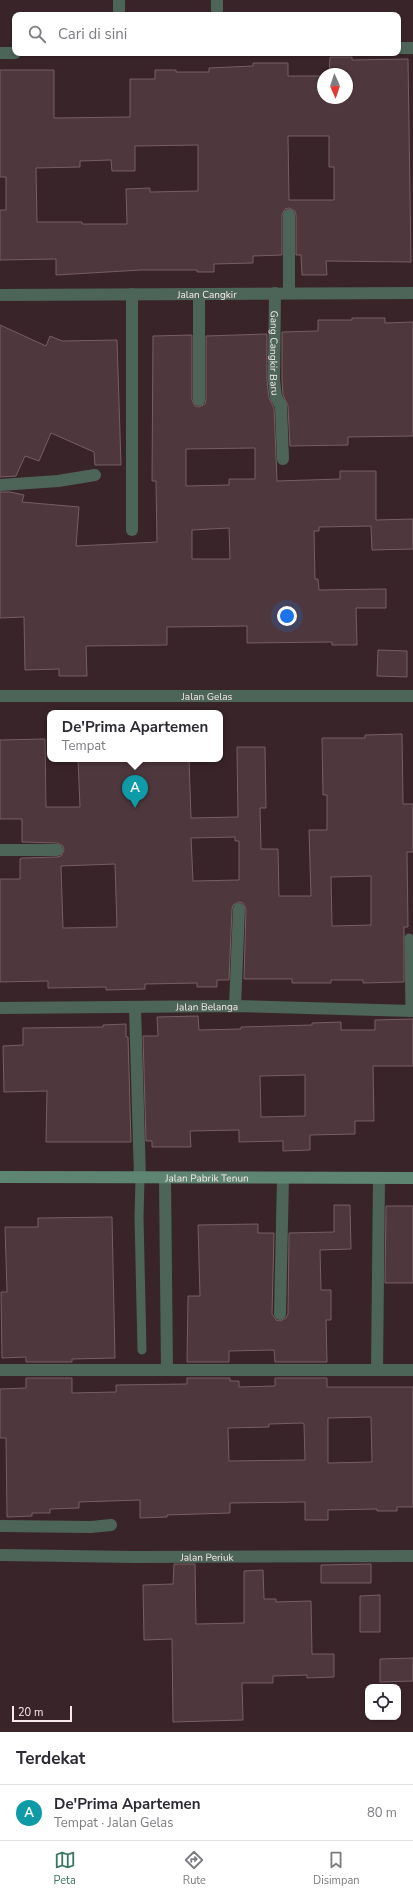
<!DOCTYPE html>
<html lang="id">
<head>
<meta charset="utf-8">
<style>
	:root { --surface:#fff; --page:#f2f2f3; --text:#2b2b33; --muted:#7c7c81; --line:#e1e1e2; --accent:#387763 }
	body { margin:0; font-family:"Nunito Sans",sans-serif; background:var(--page); color:var(--text) }
	.controls { position:absolute; right:12px; bottom:12px; display:grid; overflow:hidden; border-radius:8px; box-shadow:0 1px 3px #0004 }
	.controls button { width:36px; height:36px; display:grid; place-items:center; padding:0; border:0; border-bottom:1px solid var(--line); background:var(--surface); color:var(--text); font:20px sans-serif }
	.compass { position:absolute; left:317px; top:68px; width:36px; height:36px; border-radius:50%; background:var(--surface); box-shadow:0 1px 3px #0004; rotate:177deg }
	.scale { position:absolute; left:12px; bottom:10px; width:60px; box-sizing:border-box; padding-left:4px; border:2px solid #f8e9ed; border-top:0; font-size:11px; line-height:14px; white-space:nowrap; color:#f8e9ed; -webkit-text-stroke:3px #39242a; paint-order:stroke }
	.you { position:absolute; left:287px; top:616px; width:14px; height:14px; margin:-10px; border:3px solid #fff; border-radius:50%; background:#1a73e8; box-shadow:0 0 0 6px #1a73e833 }
	.badge { display:grid; place-items:center; width:26px; height:26px; border-radius:50%; background:var(--accent); color:#fff; font-size:13px; font-weight:700 }
	.pin { position:absolute; translate:-50% -33px; filter:drop-shadow(0 1px 2px #0008) }
	.pin::after { content:''; position:absolute; top:21px; width:14px; height:12px; background:inherit; clip-path:polygon(0 0,100% 0,50% 100%) }
	.popup { position:absolute; left:47px; top:710px; width:176px; height:52px; box-sizing:border-box; display:grid; place-content:center; border-radius:8px; background:var(--surface); filter:drop-shadow(0 1px 3px #0005); font-size:13px; white-space:nowrap; color:var(--muted) }
	.popup b { font-size:15px; color:var(--text) }
	.popup::after { content:''; position:absolute; left:50%; top:100%; margin-left:-8px; border:8px solid transparent; border-top-color:var(--surface) }
	.list { margin:0; padding:0; list-style:none }
	h2 { display:flex; justify-content:space-between; align-items:center; height:52px; margin:0; padding:0 16px; font-size:17px }
	h2 small { font-size:13px; font-weight:400; color:var(--muted) }
	.list li { display:grid; grid-template-columns:26px 1fr auto; gap:12px; align-items:center; box-sizing:border-box; height:56px; padding:0 16px; border-top:1px solid var(--line) }
	.list b { display:block; font-size:15px; white-space:nowrap }
	.list p { margin:0; font-size:13px; white-space:nowrap; color:var(--muted) }
	.list em { font-size:13px; font-style:normal; color:var(--muted) }
	.icon { flex:none; width:22px; height:22px; fill:none; stroke:currentColor; stroke-width:2; stroke-linecap:round; stroke-linejoin:round }
	.map { position:relative; flex:none; width:413px; height:1732px; overflow:hidden }
	.search { position:absolute; background:var(--surface); box-shadow:0 1px 3px #0004; left:12px; right:12px; top:12px; height:44px; display:flex; align-items:center; gap:10px; box-sizing:border-box; padding:0 14px; border-radius:8px; color:var(--muted); font-size:15px }
	.sheet { height:108px; background:var(--surface) }
	nav { display:flex; justify-content:space-around; align-items:center; box-sizing:border-box; height:56px; border-top:1px solid var(--line); background:var(--surface); font-size:11px; color:var(--muted) }
	nav a { display:grid; justify-items:center; gap:2px }
	nav .on { color:var(--accent) }
	.map>svg:first-child { display:block }
	.building { fill:#4e383e; stroke:#775e65; fill-rule:evenodd }
	.lines { fill:none; stroke-linecap:round; stroke-linejoin:round }
	.lane { stroke:#4d6559; stroke-width:9 }
	.street { stroke:#4d6559; stroke-width:12 }
	.secondary { stroke:#5e8572; stroke-width:12 }
	.labels { text-anchor:middle; stroke-width:3.5; stroke-linejoin:round; paint-order:stroke }
	.street-label { font-size:10px; fill:#f8e9ed; stroke:#39242a }
</style>
</head>
<body>
<div class="map">
<svg width="413" height="1732" viewBox="0 0 413 1732">
	<rect width="100%" height="100%" fill="#39242a"/>
	<path class="building" d="M330 57H352V60L408 59 411 262 326 261 327 275H302L301 255H296V215L295 211 289 208 285 209 282 215V255L253 256V263L214 264V272H197V270H141L56 275V259L0 260V210H6V177H0V70H54V118L130 117V79H155V70H176V72H209V68L253 66V63H288V76H323V98H347V74H329ZM288 136H329V167H334V200H289ZM198 145V191L150 192V188L126 189 127 224H82V222H37L36 168 80 167V161L111 160 112 171H135V146Z
		M352 318H385V323L413 322V436L348 437V445L290 446 288 406 283 395 282 380V332L318 331V320H352Z
		M0 325 46 346 50 336 62 341 117 340 121 465H95L94 452 51 433 39 461 25 456 16 476 0 477Z
		M267 334V381L269 398 274 408 277 481 340 479V471H376V520L413 519V549L372 550 371 526 319 527V531H314L315 579H318L319 590 386 589V608H356L357 645H332V642L247 643V626L167 627V645L86 646 87 676H59V669L25 670 24 617 0 618V492H10L24 495 22 502 79 507 76 546 157 542 156 481H152L153 336 192 335V400L195 406 199 407 205 404 206 400V336ZM255 448V479H229V485L186 486V449ZM229 528 230 559H192V530Z
		M378 650 407 651V677L377 676Z
		M402 734 403 804H413V852H407L408 927H404V982L363 983V980H331V983H292V979H244L246 909 243 903 239 902 233 905 232 909 229 980H217V987H197V983L145 984V989L106 990V987L48 988V981L0 982V879H20V859L22 858 57 857 61 856 64 850 63 846 57 843 22 842V819H0V740L45 739 46 807H80L78 759H189L191 818 238 817 237 747H265L266 808H260L261 849H278L279 896H311L309 830H327V795H323L322 738H365V735ZM235 837V841H239V880L193 881 191 838ZM115 864 117 927 63 928 61 866ZM371 876V925L332 926 331 877Z
		M198 1016 199 1030 241 1029V1027L312 1025V1023L341 1022V1030H375V1020L413 1019V1066H373L374 1121H355V1134L310 1135V1150L283 1151V1141L239 1142V1130L190 1131 191 1147H152V1141H146L143 1036H158L157 1017ZM305 1075V1116L261 1117 260 1076Z
		M126 1024V1037H128L131 1142H46L47 1091 4 1092 3 1046 23 1045V1028L103 1027V1025Z
		M334 1205H350L351 1249 320 1250 321 1290H331V1320H326L327 1362H275L274 1350 229 1351V1362H187L188 1296H200L198 1225 258 1224V1233H274L272 1314 276 1320 280 1321 286 1318 288 1314 289 1233 334 1232Z
		M386 1206H413V1283H385Z
		M112 1217 115 1358 72 1359V1362H26V1357L2 1358 1 1292H7L5 1227H38V1218Z
		M26 1378H72V1393L116 1392V1385L187 1384V1378H230V1381H239V1387L275 1386V1378H327V1387H413V1507H397V1511H377V1509L328 1510V1520H305V1502L230 1503V1513L167 1515V1517L140 1518V1500L79 1502V1508L50 1509V1513H32V1516L7 1517 6 1438H0V1389L26 1388ZM371 1417 372 1462 328 1463V1418ZM302 1423 304 1424 305 1460 229 1461 228 1428 269 1427V1424Z
		M174 1564H195L196 1624 244 1623V1571L263 1570 264 1599H276V1602L311 1601 312 1654H334V1677L307 1678V1675L273 1676V1683H242L243 1720 173 1722 172 1639 144 1640 143 1585 173 1584Z
		M371 1564V1583H321V1565Z
		M380 1595V1632H360V1596Z
		M413 1658V1681L380 1682V1659Z"/>
	<g class="lines">
		<path class="lane" d="M409 938 410 1011
			M140 1178 139 1217 142 1350"/>
		<g class="street">
			<path d="M217 10V0"/>
			<path d="M119 15V0"/>
			<path d="M398 48H413"/>
			<path d="M0 53H15"/>
			<path d="M289 215V293"/>
			<path id="s1" d="M275 293 274 380 276 397 281 406 283 459"/>
			<path d="M132 294V530"/>
			<path id="s2" d="M0 295 413 293"/>
			<path d="M199 400V294"/>
			<path d="M0 485 58 481 95 475"/>
			<path id="s3" d="M0 696H413"/>
			<path d="M0 850H57"/>
			<path d="M235 1006 239 909"/>
			<path d="M135 1007 140 1178"/>
			<path id="s4" d="M0 1008 235 1006 413 1011"/>
			<path d="M165 1178 167 1370"/>
			<path d="M280 1314 283 1178"/>
			<path d="M0 1370H413"/>
			<path d="M377 1370 379 1178"/>
			<path d="M0 1526 91 1527 111 1525"/>
			<path id="s5" d="M0 1555 136 1557 413 1556"/>
		</g>
		<path class="secondary" id="s6" d="M0 1177 413 1178"/>
	</g>
	<g class="labels">
		<g class="street-label">
			<text dy="4" stroke="none"><textPath href="#s2" startOffset="207">Jalan Cangkir</textPath></text>
			<text dy="4" stroke="none"><textPath href="#s1" startOffset="60">Gang Cangkir Baru</textPath></text>
			<text dy="4" stroke="none"><textPath href="#s3" startOffset="207">Jalan Gelas</textPath></text>
			<text dy="4" stroke="none"><textPath href="#s4" startOffset="207">Jalan Belanga</textPath></text>
			<text dy="4" stroke="none"><textPath href="#s6" startOffset="207">Jalan Pabrik Tenun</textPath></text>
			<text dy="4" stroke="none"><textPath href="#s5" startOffset="207">Jalan Periuk</textPath></text>
		</g>
	</g>
</svg>
<div class="controls">
<button><svg class="icon" aria-label="locate" viewBox="0 0 24 24"><circle cx="12" cy="12" r="6"/><path d="M12 2v4M12 18v4M2 12h4M18 12h4"/></svg></button>
</div>
<svg class="compass" viewBox="-18 -18 36 36"><path d="M0-13l5 13h-10z" fill="#e53935"/><path d="M0 13l5-13h-10z" fill="#7c7c81"/></svg>
<div class="scale">20 m</div>
<div class="you"></div>
<div class="pin badge" style="left:135px;top:808px;background:#0f9aa8">A</div>
<div class="popup"><b>De'Prima Apartemen</b>Tempat</div>
<div class="search"><svg class="icon" aria-label="search" viewBox="0 0 24 24"><circle cx="10" cy="10" r="6"/><path d="M15 15l6 6"/></svg>Cari di sini</div>
</div>
<section class="sheet">
<h2>Terdekat<small></small></h2>
<ul class="list">
<li><span class="badge" style="background:#0f9aa8">A</span><div><b>De'Prima Apartemen</b><p>Tempat · Jalan Gelas</p></div><em>80 m</em></li>
</ul>
</section>
<nav>
<a class="on"><svg class="icon" aria-label="map" viewBox="0 0 24 24"><path d="M3 6l6-2 6 2 6-2v14l-6 2-6-2-6 2zM9 4v14M15 6v14"/></svg>Peta</a>
<a><svg class="icon" aria-label="directions" viewBox="0 0 24 24"><path d="M12 3l9 9-9 9-9-9zM9 14v-3h6M13 9l2 2-2 2"/></svg>Rute</a>
<a><svg class="icon" aria-label="saved" viewBox="0 0 24 24"><path d="M7 4h10v16l-5-4-5 4z"/></svg>Disimpan</a>
</nav>
</body>
</html>
